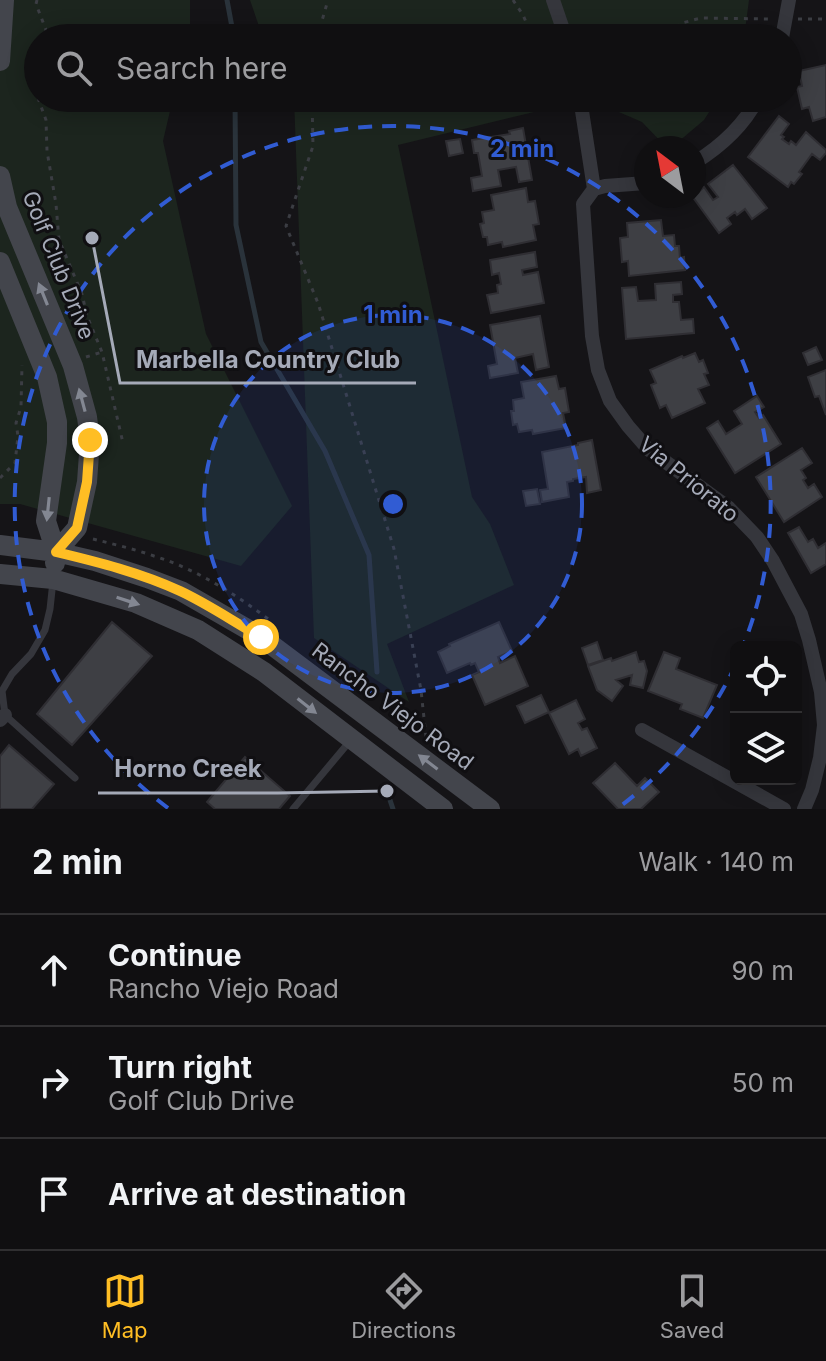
<!DOCTYPE html>
<html lang="en">
<head>
<meta charset="utf-8">
<style>
	:root { --surface:#100f11; --page:#19181a; --text:#f1f3f6; --muted:#9c9c9f; --line:#302f31; --accent:#ffbe24 }
	body { margin:0; font-family:Inter,sans-serif; background:var(--page); color:var(--text) }
	.controls { position:absolute; right:24px; bottom:24px; display:grid; overflow:hidden; border-radius:12px; box-shadow:0 4px 20px #0003 }
	.controls button { width:72px; height:72px; display:grid; place-items:center; padding:0; border:0; border-bottom:2px solid var(--line); background:var(--surface); color:var(--text); font:40px sans-serif }
	.compass { position:absolute; left:634px; top:136px; width:72px; height:72px; border-radius:50%; background:var(--surface); box-shadow:0 4px 20px #0003; rotate:328deg }
	.stop { position:absolute; width:24px; height:24px; margin:-18px; border:6px solid #ffbe24; border-radius:50%; background:#fff }
	.stop.end { background:#ffbe24; border-color:#fff; box-shadow:0 2px 8px #0008 }
	.list { margin:0; padding:0; list-style:none }
	h2 { display:flex; justify-content:space-between; align-items:center; height:104px; margin:0; padding:0 32px; font-size:34px }
	h2 small { font-size:26px; font-weight:400; color:var(--muted) }
	.list li { display:grid; grid-template-columns:52px 1fr auto; gap:24px; align-items:center; box-sizing:border-box; height:112px; padding:0 32px; border-top:2px solid var(--line) }
	.list b { display:block; font-size:30px; white-space:nowrap }
	.list p { margin:0; font-size:26px; white-space:nowrap; color:var(--muted) }
	.list em { font-size:26px; font-style:normal; color:var(--muted) }
	.icon { flex:none; width:44px; height:44px; fill:none; stroke:currentColor; stroke-width:2; stroke-linecap:round; stroke-linejoin:round }
	.map { position:relative; flex:none; width:826px; height:809px; overflow:hidden }
	.search { position:absolute; background:var(--surface); box-shadow:0 4px 20px #0003; left:24px; right:24px; top:24px; height:88px; display:flex; align-items:center; gap:20px; box-sizing:border-box; padding:0 28px; border-radius:44px; color:var(--muted); font-size:30px }
	.sheet { height:440px; background:var(--surface) }
	nav { display:flex; justify-content:space-around; align-items:center; box-sizing:border-box; height:112px; border-top:2px solid var(--line); background:var(--surface); font-size:22px; color:var(--muted) }
	nav a { display:grid; justify-items:center; gap:4px }
	nav .on { color:var(--accent) }
	.map>svg:first-child { display:block }
	.green { fill:#1c251e }
	.lines { fill:none; stroke-linecap:round; stroke-linejoin:round }
	.stream { stroke:#2a333b; stroke-width:5 }
	.building { fill:#3e3f44; stroke:#2f2e33; stroke-width:2 }
	.path { stroke:#3b3d43; stroke-width:3; stroke-dasharray:4 6; stroke-linecap:butt }
	.lane { stroke:#35363c; stroke-width:7 }
	.street { stroke:#35363c; stroke-width:14 }
	.secondary { stroke:#43454c; stroke-width:20 }
	.oneway { fill:#838792 }
	.route { stroke:#ffbe24; stroke-width:10 }
	.ring { fill:none; stroke:#315cd3; stroke-width:4; stroke-dasharray:14 10 }
	.labels { text-anchor:middle; stroke-width:6; stroke-linejoin:round; paint-order:stroke }
	.street-label { font-size:22px; fill:#a5aab8; stroke:#100f12 }
	.centre { fill:#315cd3; stroke:#100f12; stroke-width:4 }
	.ring-label { font-size:24px; text-anchor:middle; font-weight:bold; fill:#315cd3; stroke:#100f12; stroke-width:6; stroke-linejoin:round; paint-order:stroke }
	.leader { fill:none; stroke:#a5aab8; stroke-width:3 }
	.callout-dot { fill:#a5aab8; stroke:#100f12; stroke-width:3 }
	.callout-label { font-size:24px; text-anchor:middle; font-weight:bold; fill:#a5aab8; stroke:#100f12; stroke-width:6; stroke-linejoin:round; paint-order:stroke }
</style>
</head>
<body>
<div class="map">
<svg width="826" height="809" viewBox="0 0 826 809">
	<rect width="100%" height="100%" fill="#151417"/>
	<path class="green" d="M0 0H190V28L188 38H38V98H173L163 141 206 334 292 506 241 566 20 504H0Z
		M250 0H749L744 38H263Z
		M294 98H718L704 120 671 148H667L642 122 605 106 567 104 398 145 472 497 490 524 514 585 387 644 409 702 314 638Z"/>
	<g class="lines">
		<path class="stream" d="M227 0 234 38
			M235 98 236 225 261 342 325 451 369 555 377 672
			M387 791 393 809"/>
	</g>
	<path class="building" d="M826 65V117L813 121 809 107 802 109 797 87 802 86 799 71Z
		M779 116 789 124 781 135 784 137 782 139 789 144 791 141 796 145 806 132 826 150V153L820 160 812 154 799 172 802 174 794 184 791 182 788 187 748 157Z
		M523 128 532 180 519 182 516 167 498 170 501 186 473 191 471 178 482 176 478 153H474L472 140 510 134 509 131Z
		M460 139 463 153 449 156 446 141Z
		M733 165 767 208 752 219 745 209 737 215 735 212 727 218 731 224 719 233 692 196H694L704 187 713 200 718 197 708 184Z
		M526 188 528 202 535 201 539 224 533 225 536 240 503 247 502 242 488 245 487 237H483L480 224 484 223 482 212 494 210 491 195Z
		M661 220 663 236 674 235 675 246H679L680 258 684 257 685 270 629 276 628 261 622 262 620 238 628 237 627 223Z
		M535 252 537 267 522 270 523 275 538 272 544 303 491 313 487 295 498 293 497 285 501 284 499 273 492 275 490 260Z
		M681 282 682 294 673 295V302H679L681 320 693 319 694 333 626 339 622 288 636 287 638 301 656 300 655 284Z
		M540 316 549 367 536 370 533 354 515 358 518 373 490 378 488 366 497 364 490 325Z
		M816 347 822 360 808 365 803 353Z
		M695 353 699 362 703 360 708 373 704 374 709 385 698 389 705 403 672 418 666 405 660 408 651 385 656 383 650 370 682 356 683 358Z
		M826 370V415L819 396 815 397 808 377Z
		M556 376 559 389 565 388 569 412 563 413 566 428 533 434 532 430 519 432 517 424 513 425 511 411H514L513 400 524 398 521 382Z
		M757 396 764 407 755 412 759 418 763 415 781 444 735 473 707 428 718 421 726 434 742 424 734 411Z
		M592 440 601 490 587 493 586 477 573 479V481L567 482 569 497 542 502 540 490 548 489 542 452 578 445V443Z
		M802 448 812 463 801 470 806 478 803 480 808 488 814 484 822 497 784 522 756 477Z
		M537 489 540 504 526 506 523 491Z
		M799 527 808 542 813 539 818 548 826 543V564L811 573 788 533Z
		M112 622 152 656 72 745 37 714Z
		M499 622 512 651 498 657 500 663 515 656 528 686 485 705 472 675 479 672 475 663 471 665 470 663 447 673 438 652 450 646 449 644Z
		M597 642 603 660 588 665 582 648Z
		M636 652 639 662 644 661 647 671 643 688 630 685 632 675 616 680 623 686 612 701 597 690 588 666 611 658 612 661Z
		M664 652 680 658 676 669 717 685 703 718 680 709 682 704 648 691Z
		M541 695 549 712 525 723 517 706Z
		M576 700 585 719 578 723 582 730 587 728 597 748 581 756 578 749 569 754 549 713Z
		M9 745 54 784 32 809H0V756Z
		M245 757 290 796 279 809H215L207 802Z
		M615 763 637 786 645 778 659 792 641 809H618L593 783Z"/>
	<g class="lines">
		<path class="path" d="M37 0 36 4 46 30V38
			M513 0 523 15 533 38
			M798 19H826
			M317 38 328 0
			M659 38 682 23 701 18 771 19
			M38 98 46 120 47 151 56 204 59 240 82 294 87 316 102 352 123 443
			M312 98 313 146 286 226 318 303 394 549 421 690 426 737
			M86 357 102 352
			M0 478 15 463 18 436 16 423 21 407 22 365
			M93 539C113 544 134 549 154 556 196 569 235 594 271 621"/>
		<path class="lane" d="M53 581 50 609 45 630 31 654 12 674 2 691 5 715 75 778
			M293 809 350 741"/>
		<path class="street" d="M553 0 566 38
			M782 38 789 0
			M580 98 594 189
			M694 163C720 147 744 125 758 98
			M594 189 583 204 592 336 598 370 610 401 628 426 648 449 729 508 757 537 773 561 801 614 809 640 821 692 824 725 820 758 812 790 804 809
			M594 189 605 186 646 183
			M0 720 5 715
			M642 730 784 809"/>
		<path class="secondary" d="M0 61 4 0
			M0 176 7 207 73 366 87 417 90 440 87 482 77 528 56 552
			M0 262 47 377 57 422V443L46 521 56 552 55 563
			M0 545 56 552 95 561 147 578 181 591 261 637 490 809
			M0 574 53 579 136 603 198 630 264 672 443 809"/>
	</g>
	<defs><path id="oneway-solid" d="M-6-.8H1V-3.2L6.5 0L1 3.2V.8H-6Z" transform="scale(2)"/></defs>
	<g class="oneway">
		<use href="#oneway-solid" transform="translate(43 294) rotate(-112)"/>
		<use href="#oneway-solid" transform="translate(82 400) rotate(-105)"/>
		<use href="#oneway-solid" transform="translate(48 509) rotate(96)"/>
		<use href="#oneway-solid" transform="translate(128 601) rotate(18)"/>
		<use href="#oneway-solid" transform="translate(307 706) rotate(38)"/>
		<use href="#oneway-solid" transform="translate(428 762) rotate(-143)"/>
	</g>
	<g class="lines">
		<path class="route" d="M90 440 87 482 77 528 56 552C98 562 141 573 180 591 208 604 234 622 261 637"/>
	</g>
	<circle cx="393" cy="504" r="189" fill="#315cd3" fill-opacity=".12"/>
	<g class="ring">
		<circle cx="393" cy="504" r="189"/>
		<path d="M736 664A378 378 0 0 1 618 808M168 808A378 378 0 1 1 743 646"/>
	</g>
	<g class="labels">
		<g class="street-label">
			<text transform="translate(59 265) rotate(68)" y="8">Golf Club Drive</text>
			<text transform="translate(689 479) rotate(39)" y="8">Via Priorato</text>
			<text transform="translate(393 706) rotate(37)" y="8">Rancho Viejo Road</text>
		</g>
	</g>
	<circle cx="393" cy="504" r="12" class="centre"/>
	<g class="ring-label">
		<text x="522" y="157">2 min</text>
		<text x="393" y="323">1 min</text>
	</g>
	<path class="leader" d="M92 238L120 383H416M387 791L278 793H98"/>
	<g class="callout-dot">
		<circle cx="92" cy="238" r="8"/>
		<circle cx="387" cy="791" r="8"/>
	</g>
	<g class="callout-label">
		<text x="268" y="368">Marbella Country Club</text>
		<text x="188" y="777">Horno Creek</text>
	</g>
</svg>
<div class="controls">
<button><svg class="icon" aria-label="locate" viewBox="0 0 24 24"><circle cx="12" cy="12" r="6"/><path d="M12 2v4M12 18v4M2 12h4M18 12h4"/></svg></button>
<button><svg class="icon" aria-label="layers" viewBox="0 0 24 24"><path d="M12 4l9 5-9 5-9-5zM3 14l9 5 9-5"/></svg></button>
</div>
<svg class="compass" viewBox="-18 -18 36 36"><path d="M0-13l5 13h-10z" fill="#e53935"/><path d="M0 13l5-13h-10z" fill="#9c9c9f"/></svg>
<div class="stop" style="left:261px;top:637px"></div>
<div class="stop end" style="left:90px;top:440px"></div>
<div class="search"><svg class="icon" aria-label="search" viewBox="0 0 24 24"><circle cx="10" cy="10" r="6"/><path d="M15 15l6 6"/></svg>Search here</div>
</div>
<section class="sheet">
<h2>2 min<small>Walk · 140 m</small></h2>
<ul class="list">
<li><svg class="icon" aria-label="ahead" viewBox="0 0 24 24"><path d="M12 20V5M6 11l6-6 6 6"/></svg><div><b>Continue</b><p>Rancho Viejo Road</p></div><em>90 m</em></li>
<li><svg class="icon" aria-label="right" viewBox="0 0 24 24"><path d="M7 20v-9h11M14 6l5 5-5 5"/></svg><div><b>Turn right</b><p>Golf Club Drive</p></div><em>50 m</em></li>
<li><svg class="icon" aria-label="arrive" viewBox="0 0 24 24"><path d="M6 21V4h12l-3 4 3 4H6"/></svg><div><b>Arrive at destination</b></div></li>
</ul>
</section>
<nav>
<a class="on"><svg class="icon" aria-label="map" viewBox="0 0 24 24"><path d="M3 6l6-2 6 2 6-2v14l-6 2-6-2-6 2zM9 4v14M15 6v14"/></svg>Map</a>
<a><svg class="icon" aria-label="directions" viewBox="0 0 24 24"><path d="M12 3l9 9-9 9-9-9zM9 14v-3h6M13 9l2 2-2 2"/></svg>Directions</a>
<a><svg class="icon" aria-label="saved" viewBox="0 0 24 24"><path d="M7 4h10v16l-5-4-5 4z"/></svg>Saved</a>
</nav>
</body>
</html>
